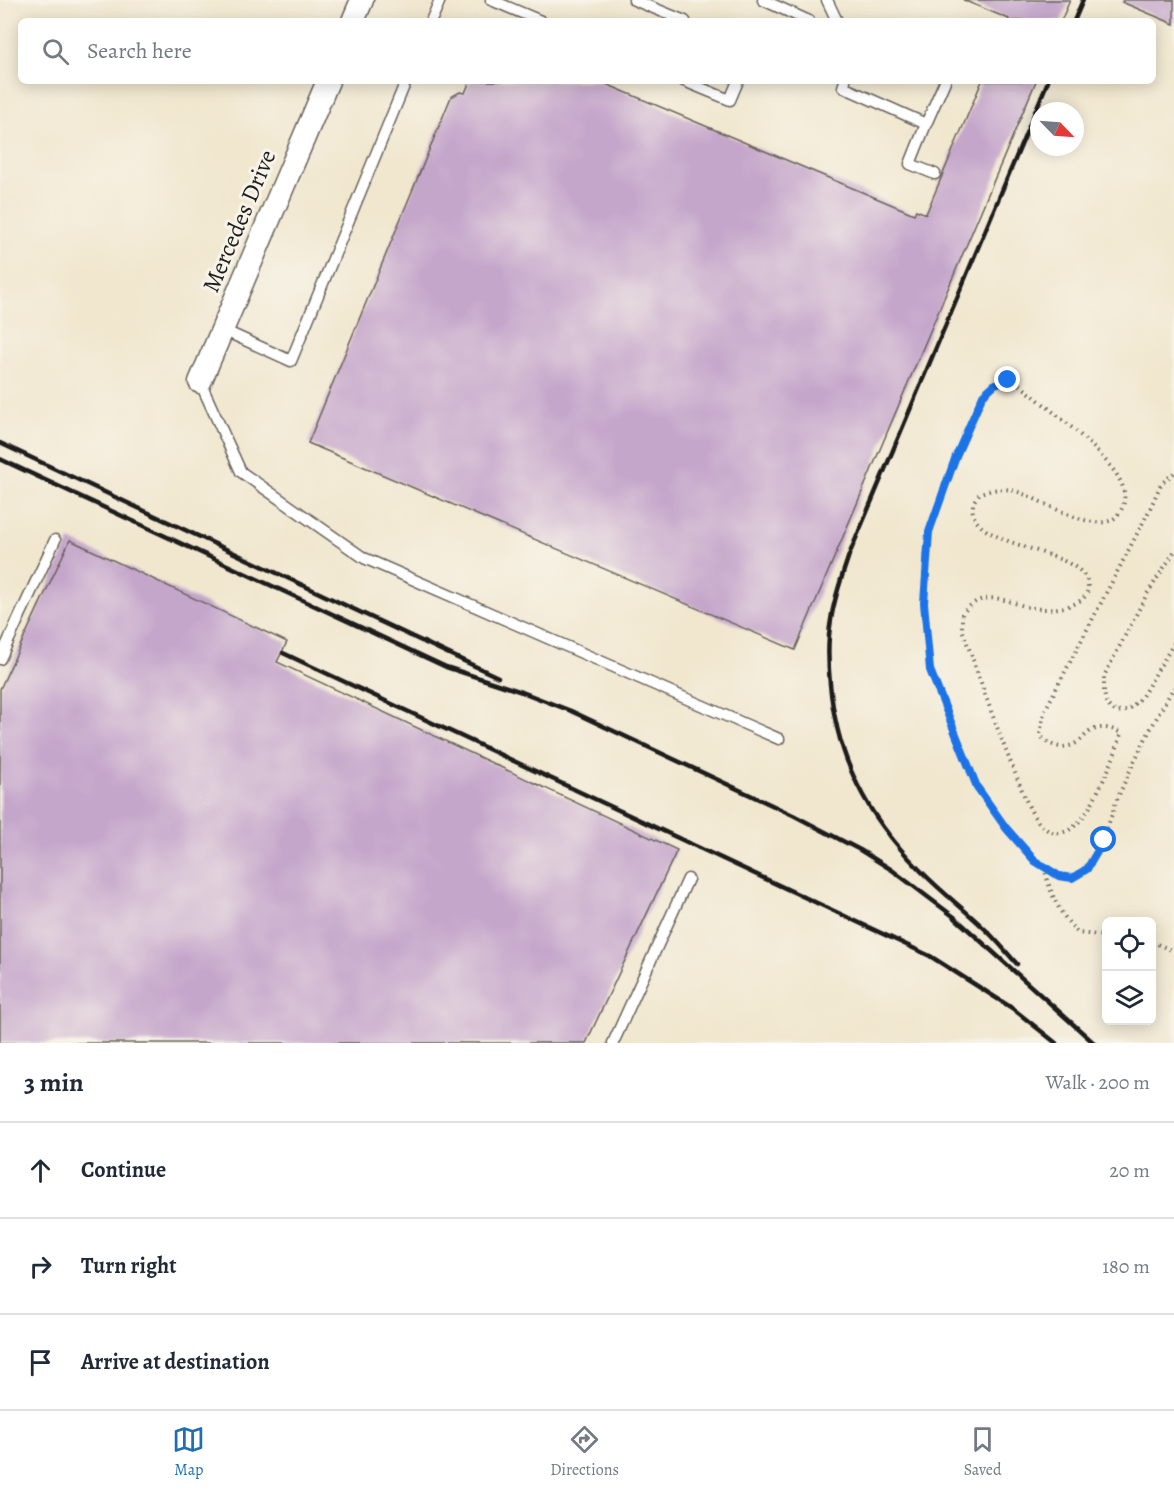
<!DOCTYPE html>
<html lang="en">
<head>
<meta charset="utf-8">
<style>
	:root { --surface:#fff; --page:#f2f2f3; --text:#1f2937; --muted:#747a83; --line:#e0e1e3; --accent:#1f6fb2 }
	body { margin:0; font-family:Alegreya,serif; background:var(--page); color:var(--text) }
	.controls { position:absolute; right:18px; bottom:18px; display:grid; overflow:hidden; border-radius:9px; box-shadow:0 3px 15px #0003 }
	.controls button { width:54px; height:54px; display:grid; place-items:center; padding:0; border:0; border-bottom:2px solid var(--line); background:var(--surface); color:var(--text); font:30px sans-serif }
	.compass { position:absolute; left:1030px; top:102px; width:54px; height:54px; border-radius:50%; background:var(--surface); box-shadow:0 3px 15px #0003; rotate:115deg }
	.stop { position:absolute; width:18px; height:18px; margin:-14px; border:4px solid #1a73e8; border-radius:50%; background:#fff }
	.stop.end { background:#1a73e8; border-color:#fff; box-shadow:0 2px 6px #0008 }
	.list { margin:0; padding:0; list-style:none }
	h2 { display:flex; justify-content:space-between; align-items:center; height:78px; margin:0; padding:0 24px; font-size:26px }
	h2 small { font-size:20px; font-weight:400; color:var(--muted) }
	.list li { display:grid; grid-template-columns:39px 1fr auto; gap:18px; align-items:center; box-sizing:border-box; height:96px; padding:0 24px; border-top:2px solid var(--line) }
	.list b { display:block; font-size:22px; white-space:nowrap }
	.list em { font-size:20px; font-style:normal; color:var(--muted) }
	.icon { flex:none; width:33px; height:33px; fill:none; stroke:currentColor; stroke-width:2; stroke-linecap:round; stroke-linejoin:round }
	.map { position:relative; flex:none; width:1174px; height:1043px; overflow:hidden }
	.search { position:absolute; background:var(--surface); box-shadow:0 3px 15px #0003; left:18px; right:18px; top:18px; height:66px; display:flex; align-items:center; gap:15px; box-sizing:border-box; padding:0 21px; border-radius:9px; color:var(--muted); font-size:22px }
	.sheet { height:366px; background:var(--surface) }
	nav { display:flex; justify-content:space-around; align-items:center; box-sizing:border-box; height:84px; border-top:2px solid var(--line); background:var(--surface); font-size:16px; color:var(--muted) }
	nav a { display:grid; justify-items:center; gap:3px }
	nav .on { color:var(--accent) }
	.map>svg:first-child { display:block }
	.building { fill:#c5a6cb }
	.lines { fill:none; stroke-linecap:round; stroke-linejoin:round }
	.lane-casing { stroke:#67635b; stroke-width:13 }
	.street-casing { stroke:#67635b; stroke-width:25 }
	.path { stroke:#67635b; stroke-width:4; stroke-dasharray:1.5 4.5; stroke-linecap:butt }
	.lane { stroke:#fff; stroke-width:10 }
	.street { stroke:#fff; stroke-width:22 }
	.rail { stroke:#1c1c1c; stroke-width:4.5 }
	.route { stroke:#1a73e8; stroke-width:8 }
	.labels { text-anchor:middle; stroke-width:6; stroke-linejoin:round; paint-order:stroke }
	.street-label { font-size:24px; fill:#1c1c1c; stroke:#f7f3e8 }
</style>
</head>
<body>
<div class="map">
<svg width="1174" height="1043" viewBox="0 0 1174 1043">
	<rect width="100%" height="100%" fill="#f7f3e8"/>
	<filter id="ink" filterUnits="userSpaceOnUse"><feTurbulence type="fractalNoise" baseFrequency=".0167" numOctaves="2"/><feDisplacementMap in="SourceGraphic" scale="12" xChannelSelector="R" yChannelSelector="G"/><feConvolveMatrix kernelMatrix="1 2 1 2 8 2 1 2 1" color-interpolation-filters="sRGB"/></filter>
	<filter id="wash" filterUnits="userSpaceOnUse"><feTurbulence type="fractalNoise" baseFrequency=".008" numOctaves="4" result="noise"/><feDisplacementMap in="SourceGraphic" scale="24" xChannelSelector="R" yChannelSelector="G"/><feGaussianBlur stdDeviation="1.35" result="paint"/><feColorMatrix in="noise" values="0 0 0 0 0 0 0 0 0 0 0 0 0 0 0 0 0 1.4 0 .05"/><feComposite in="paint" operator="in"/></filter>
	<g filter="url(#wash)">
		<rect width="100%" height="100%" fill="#f1e7cf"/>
		<g id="blocks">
			<path class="building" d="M963 0H1070L1061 21H1008L1009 19Z
				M1123 0H1174V24L1122 2Z
				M470 81H599L914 214 916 210 926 214 982 81H1036L795 650 308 443 451 97 460 92 465 93Z
				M70 540 287 642 277 662 677 850 586 1043H0V689Z"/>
		</g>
	</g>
	<g filter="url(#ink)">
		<use href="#blocks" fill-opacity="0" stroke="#67635b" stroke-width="1.5"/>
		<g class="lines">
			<g class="lane-casing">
				<path id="lane" d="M491 0 541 21
					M634 0 685 21
					M763 0 809 21
					M827 0 837 21
					M431 21 440 0
					M684 81 730 100 738 81
					M845 81 843 87 926 124 910 164 935 174
					M926 124 945 81
					M223 330 291 361 406 81
					M200 382 241 472 364 558 779 739
					M0 659 55 540
					M613 1043 688 879"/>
			</g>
			<g class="street-casing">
				<path id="street" d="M353 21 362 0
					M200 382 328 81"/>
			</g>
			<path class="path" d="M1174 473 1161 484 1149 511 1044 712 1040 735C1050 747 1064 751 1078 742 1083 739 1087 732 1093 730 1102 726 1112 728 1121 733 1115 759 1103 781 1091 805 1081 823 1062 845 1041 825 1030 814 1024 795 1018 780 997 731 980 679 962 629V614C968 607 974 601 984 599 1001 595 1017 606 1034 608 1048 611 1088 608 1088 587 1089 547 965 550 973 505 973 501 978 496 980 493 990 490 1001 488 1011 490 1037 495 1101 542 1119 513 1124 507 1125 499 1124 492 1120 461 1045 406 1020 385L1008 380 995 384 983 395 956 456 929 532 924 603 930 670 977 787 1006 828 1035 861 1059 876 1072 878C1105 856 1105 828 1119 795 1135 758 1154 721 1174 687
				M1174 552 1147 594 1104 676V693L1107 705 1116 712 1127 711 1141 698 1174 643
				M1044 867C1051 895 1058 912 1078 933L1106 936
				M1152 942 1174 951"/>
			<use href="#lane" class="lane"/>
			<use href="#street" class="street"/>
			<path class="rail" d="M1074 21 1083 0
				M0 443 498 677
				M0 459 446 667 522 692 571 711 793 815 860 850 892 870 953 916 1094 1043
				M283 653 930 956 1012 1008 1056 1043
				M1017 964C1008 954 999 943 989 933 967 911 941 892 919 869 866 815 837 759 830 684 828 663 827 642 831 620 834 598 842 576 849 555L1048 81"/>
		</g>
	</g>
	<g class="lines" filter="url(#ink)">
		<path class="route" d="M1008 380 995 384 983 395 956 456 929 532 924 603 930 670 977 787 1006 828 1035 861 1059 876 1072 878 1087 869 1104 840"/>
	</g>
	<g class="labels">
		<g class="street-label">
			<text transform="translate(239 221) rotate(-67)" y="8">Mercedes Drive</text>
		</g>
	</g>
</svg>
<div class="controls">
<button><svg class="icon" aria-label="locate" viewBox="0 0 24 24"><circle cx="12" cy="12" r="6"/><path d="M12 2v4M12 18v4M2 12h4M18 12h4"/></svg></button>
<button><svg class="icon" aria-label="layers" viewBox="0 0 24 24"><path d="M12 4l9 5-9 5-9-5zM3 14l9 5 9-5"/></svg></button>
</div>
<svg class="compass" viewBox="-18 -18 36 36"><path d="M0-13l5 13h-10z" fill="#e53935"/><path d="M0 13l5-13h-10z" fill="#747a83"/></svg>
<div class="stop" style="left:1104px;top:840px"></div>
<div class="stop end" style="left:1008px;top:380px"></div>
<div class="search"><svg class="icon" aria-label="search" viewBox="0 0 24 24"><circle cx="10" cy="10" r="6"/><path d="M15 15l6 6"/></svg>Search here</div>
</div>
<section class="sheet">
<h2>3 min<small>Walk · 200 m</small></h2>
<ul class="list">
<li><svg class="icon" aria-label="ahead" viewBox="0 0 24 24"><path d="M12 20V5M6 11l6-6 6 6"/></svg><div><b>Continue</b></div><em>20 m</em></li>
<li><svg class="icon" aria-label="right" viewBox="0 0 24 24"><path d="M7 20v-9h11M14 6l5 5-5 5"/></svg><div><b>Turn right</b></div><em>180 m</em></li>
<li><svg class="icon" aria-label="arrive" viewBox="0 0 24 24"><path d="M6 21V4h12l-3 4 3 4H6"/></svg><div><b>Arrive at destination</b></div></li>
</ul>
</section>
<nav>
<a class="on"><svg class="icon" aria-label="map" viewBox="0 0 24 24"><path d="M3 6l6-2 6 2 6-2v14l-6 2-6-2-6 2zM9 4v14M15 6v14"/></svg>Map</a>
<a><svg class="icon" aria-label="directions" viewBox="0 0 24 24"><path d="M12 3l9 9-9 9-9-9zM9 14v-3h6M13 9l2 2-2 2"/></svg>Directions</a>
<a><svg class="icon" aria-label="saved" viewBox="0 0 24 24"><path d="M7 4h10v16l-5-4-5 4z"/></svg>Saved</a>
</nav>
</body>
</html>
